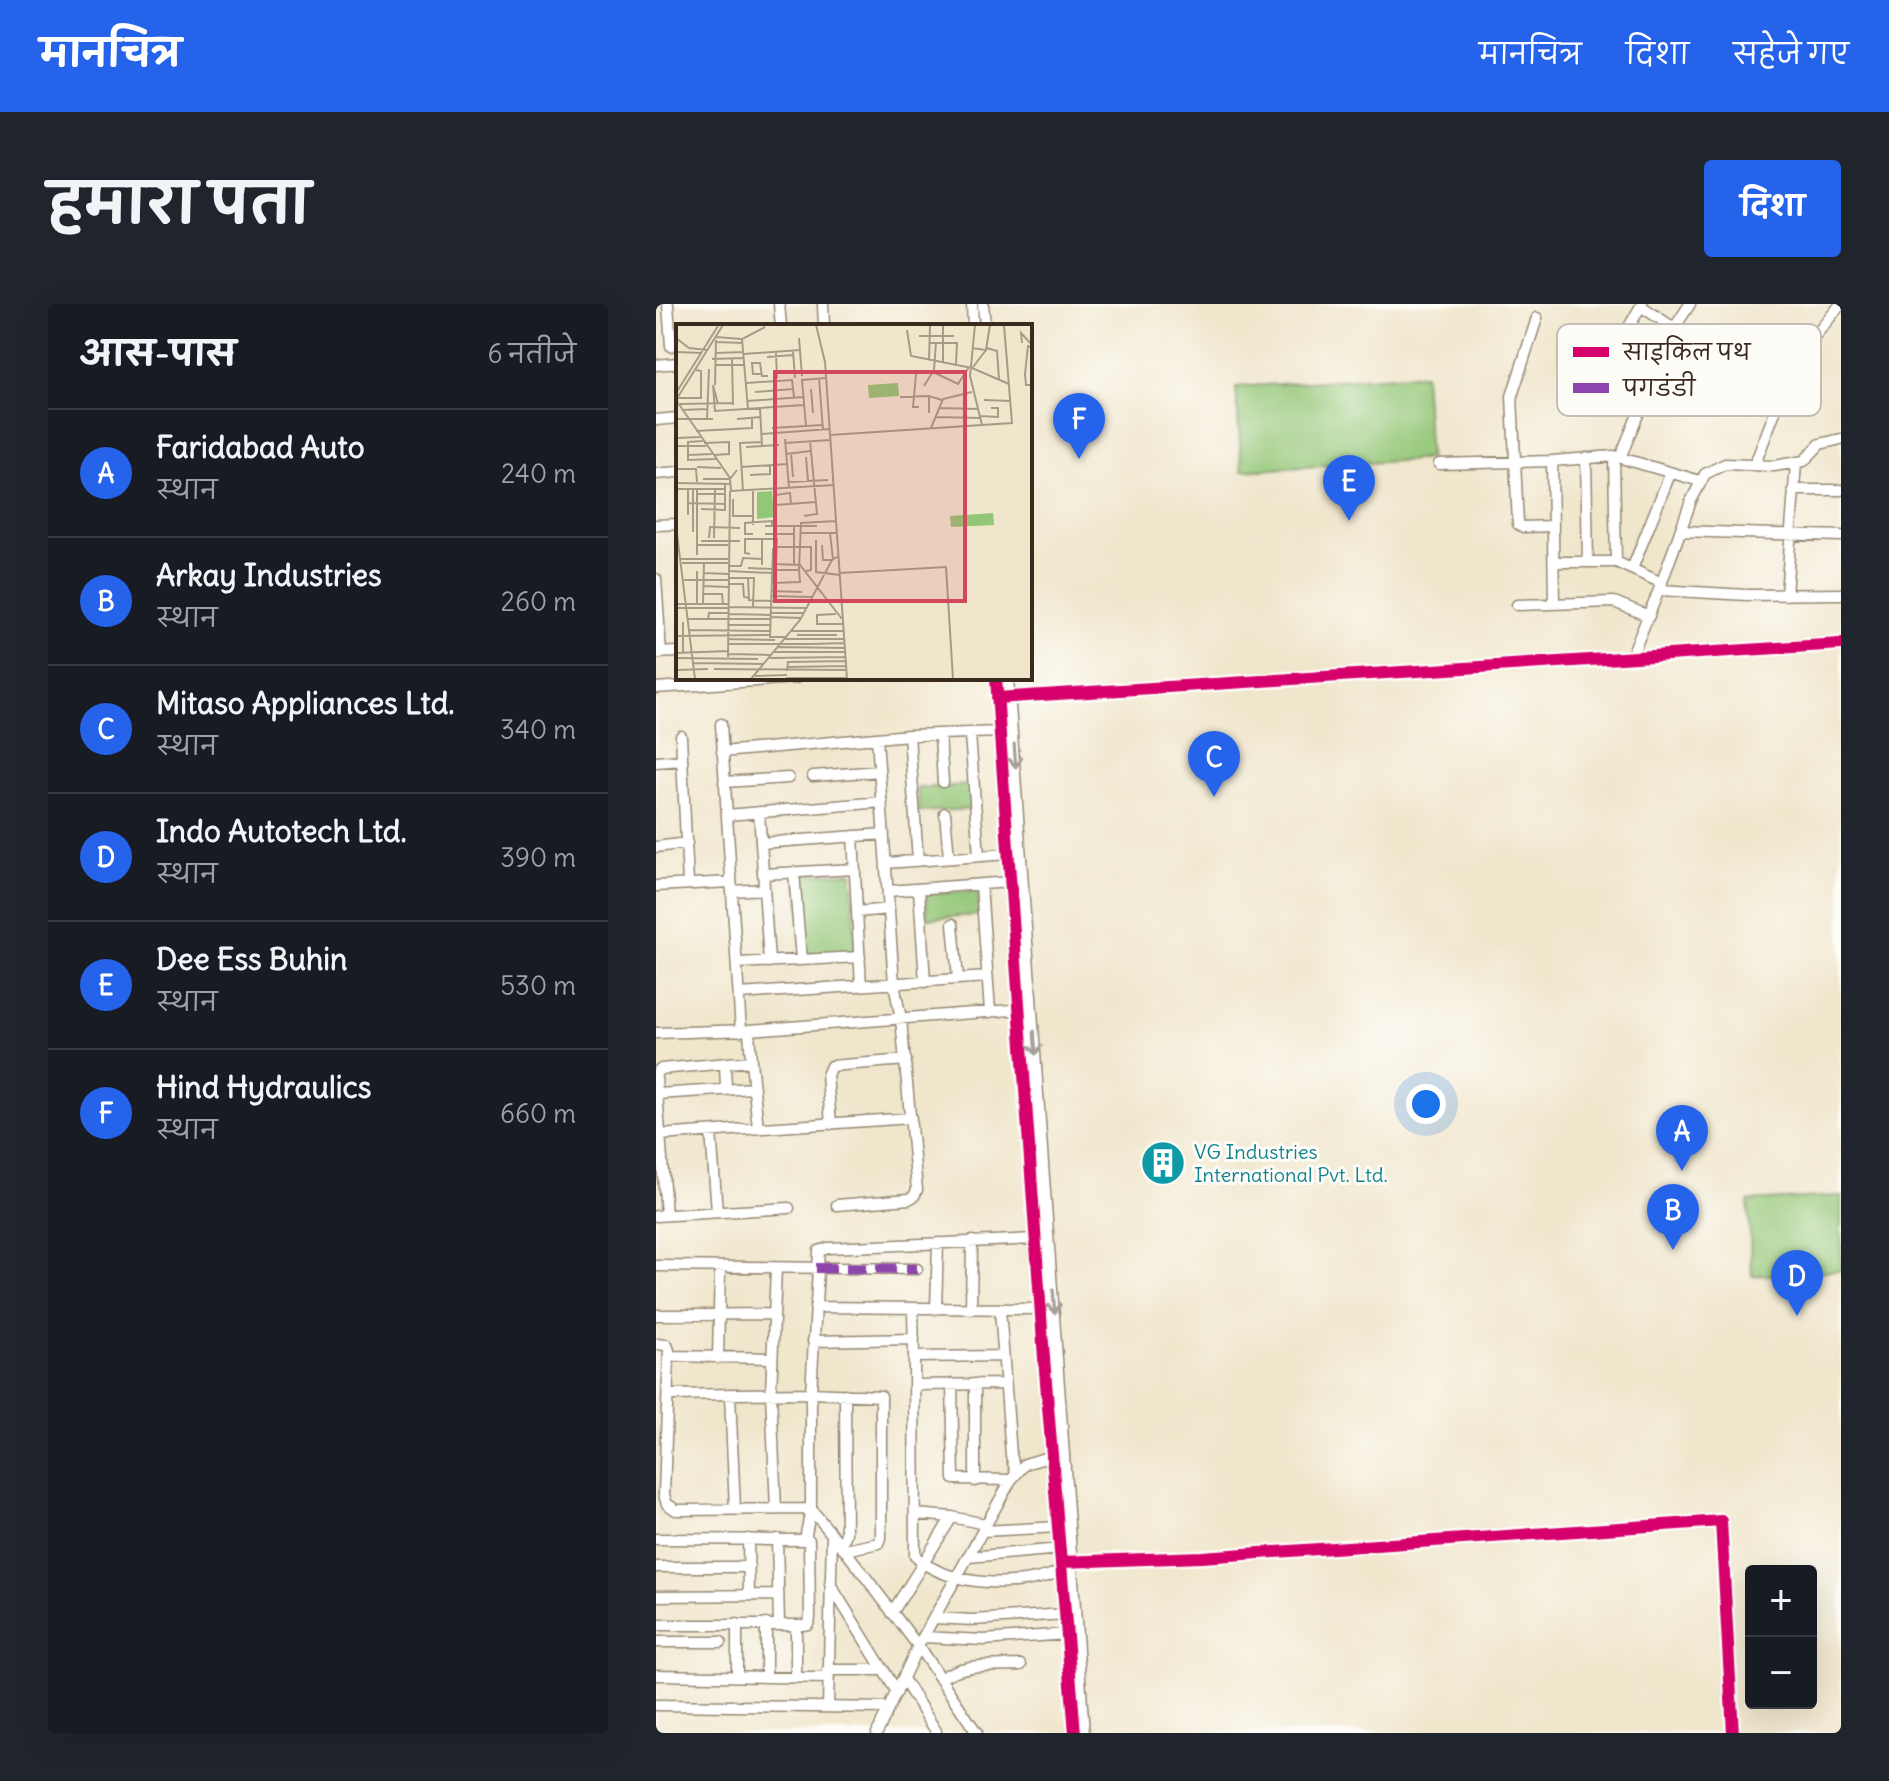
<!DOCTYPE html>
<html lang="hi">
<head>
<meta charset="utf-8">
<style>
	:root { --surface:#171b24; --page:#20242c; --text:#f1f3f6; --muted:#9ea1a6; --line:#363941; --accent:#2563eb }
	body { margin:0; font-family:Delius,"Playpen Sans Deva",sans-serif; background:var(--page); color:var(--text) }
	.controls { position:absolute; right:24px; bottom:24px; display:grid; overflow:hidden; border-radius:8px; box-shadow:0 8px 32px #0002 }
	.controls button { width:72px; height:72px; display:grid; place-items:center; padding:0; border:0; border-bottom:2px solid var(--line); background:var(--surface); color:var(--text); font:40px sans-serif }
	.you { position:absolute; left:770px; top:800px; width:28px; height:28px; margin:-20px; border:6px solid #fff; border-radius:50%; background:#1a73e8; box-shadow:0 0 0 12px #1a73e833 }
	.badge { display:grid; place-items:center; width:52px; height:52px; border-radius:50%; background:var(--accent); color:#fff; font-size:26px; font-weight:700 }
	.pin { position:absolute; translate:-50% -66px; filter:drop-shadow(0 2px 4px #0008) }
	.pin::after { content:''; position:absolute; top:42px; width:28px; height:24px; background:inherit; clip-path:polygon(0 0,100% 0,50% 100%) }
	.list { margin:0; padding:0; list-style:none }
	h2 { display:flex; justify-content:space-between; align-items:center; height:104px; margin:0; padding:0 32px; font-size:34px }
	h2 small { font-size:26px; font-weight:400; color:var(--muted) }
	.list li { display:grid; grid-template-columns:52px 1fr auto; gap:24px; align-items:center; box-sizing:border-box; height:128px; padding:0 32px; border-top:2px solid var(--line) }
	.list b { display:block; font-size:30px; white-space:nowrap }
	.list p { margin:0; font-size:26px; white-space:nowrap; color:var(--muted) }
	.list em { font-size:26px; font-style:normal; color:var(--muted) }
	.map { position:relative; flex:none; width:1185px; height:1429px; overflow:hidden; border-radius:8px }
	header { display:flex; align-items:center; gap:48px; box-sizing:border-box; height:112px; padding:0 40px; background:var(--accent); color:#fff }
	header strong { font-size:38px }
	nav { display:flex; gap:44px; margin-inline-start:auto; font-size:28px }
	.intro { display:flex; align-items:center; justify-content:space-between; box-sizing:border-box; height:192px; padding:0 48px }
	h1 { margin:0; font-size:56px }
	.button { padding:20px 36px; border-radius:8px; background:var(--accent); color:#fff; font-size:28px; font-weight:700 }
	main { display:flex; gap:48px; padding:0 48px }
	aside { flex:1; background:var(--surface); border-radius:8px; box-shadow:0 8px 32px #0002 }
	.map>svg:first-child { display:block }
	.green { fill:#93c676; stroke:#67784a; stroke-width:2 }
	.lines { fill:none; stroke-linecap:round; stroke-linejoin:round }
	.minor-casing { stroke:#968875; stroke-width:13 }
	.minor { stroke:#fff; stroke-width:10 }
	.quiet { stroke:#8e44ad; stroke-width:10; stroke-dasharray:20 10; stroke-linecap:butt }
	.cycleway-casing { stroke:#fdfcf7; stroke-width:17 }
	.cycleway { stroke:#d6006c; stroke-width:12 }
	.oneway { stroke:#a79f9a }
	.labels { text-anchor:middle; stroke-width:6; stroke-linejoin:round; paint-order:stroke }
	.culture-label { font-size:20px; fill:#0d838f; stroke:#fdfcf7; text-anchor:start }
	.inset-road { fill:none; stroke:#a89b86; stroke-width:2 }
	.view { fill:#d1495b; fill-opacity:0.15; stroke:#d1495b; stroke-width:4 }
	.inset-edge { fill:none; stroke:#3b2a1e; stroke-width:4 }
	.key { fill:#fdfcf7; stroke:#c3bdb6; stroke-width:2 }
	.key-label { font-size:22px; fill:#3b2a1e }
</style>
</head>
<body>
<header>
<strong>मानचित्र</strong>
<nav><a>मानचित्र</a><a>दिशा</a><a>सहेजे गए</a></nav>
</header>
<div class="intro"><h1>हमारा पता</h1><a class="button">दिशा</a></div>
<main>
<aside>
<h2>आस-पास<small>6 नतीजे</small></h2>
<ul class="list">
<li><span class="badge">A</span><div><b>Faridabad Auto</b><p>स्थान</p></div><em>240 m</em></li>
<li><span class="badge">B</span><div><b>Arkay Industries</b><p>स्थान</p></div><em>260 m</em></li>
<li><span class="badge">C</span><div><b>Mitaso Appliances Ltd.</b><p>स्थान</p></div><em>340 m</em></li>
<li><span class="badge">D</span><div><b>Indo Autotech Ltd.</b><p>स्थान</p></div><em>390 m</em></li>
<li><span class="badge">E</span><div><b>Dee Ess Buhin</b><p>स्थान</p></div><em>530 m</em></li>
<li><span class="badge">F</span><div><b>Hind Hydraulics</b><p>स्थान</p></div><em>660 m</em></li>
</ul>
</aside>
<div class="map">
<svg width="1185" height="1429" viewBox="0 0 1185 1429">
	<rect width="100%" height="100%" fill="#fdfcf7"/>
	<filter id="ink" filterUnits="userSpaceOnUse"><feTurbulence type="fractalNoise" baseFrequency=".0125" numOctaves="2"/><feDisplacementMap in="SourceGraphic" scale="16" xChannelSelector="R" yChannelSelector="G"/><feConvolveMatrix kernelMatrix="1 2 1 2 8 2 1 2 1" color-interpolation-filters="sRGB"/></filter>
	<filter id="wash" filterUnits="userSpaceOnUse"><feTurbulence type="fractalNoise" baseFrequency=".006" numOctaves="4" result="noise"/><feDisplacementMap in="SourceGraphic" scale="32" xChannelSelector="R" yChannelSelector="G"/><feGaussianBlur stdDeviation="1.8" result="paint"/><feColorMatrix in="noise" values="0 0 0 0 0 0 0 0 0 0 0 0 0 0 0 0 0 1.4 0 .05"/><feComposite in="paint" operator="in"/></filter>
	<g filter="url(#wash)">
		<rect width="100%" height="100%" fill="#f0e6cc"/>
		<path class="green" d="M768 70 773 155 586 167 580 83Z
			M314 481 315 505 263 508 262 484Z
			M196 568 200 648 147 651 142 571Z
			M322 587 323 611 271 614 270 590Z
			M1185 892V966L1096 972 1092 897Z"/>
	</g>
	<g filter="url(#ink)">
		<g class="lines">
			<g class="minor-casing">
				<path id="minor" d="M12 0 15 42
					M123 0 125 22
					M167 0 168 22
					M316 0 317 22
					M327 0 329 22
					M985 2 1068 58 1099 69 1141 79 1144 77 1158 33 1185 0
					M881 14 856 92 862 220 867 223 897 222
					M1019 23 1034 0
					M0 61 22 59
					M1099 69 1118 30
					M933 93 986 0
					M0 116 22 114
					M930 154 932 258
					M964 154 990 91 1029 30
					M896 157 898 300
					M783 160 896 157 958 152
					M1099 160 1131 76
					M0 170 22 168
					M1137 186H1185
					M0 221 22 220
					M1024 227 1185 232
					M898 258H960L1006 279
					M960 258 958 152 1044 177
					M976 265 1014 170
					M0 275 5 349
					M1003 286 1091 291 1185 290
					M1130 291 1140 159
					M861 301 958 298 993 312
					M0 349 22 348
					M975 353 1003 286 1035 197 1049 170 1069 160 1118 162 1148 157 1164 140 1185 135
					M340 374 388 1054 419 1429
					M352 374 428 1429
					M0 384 140 374
					M349 393 1185 340
					M65 420 85 727
					M314 430 323 552
					M253 431 262 556
					M25 432 32 579
					M284 432 287 478
					M66 448 253 431 345 428
					M0 458 26 456
					M157 472 224 467
					M68 478 132 474
					M103 508 113 658
					M289 509 293 554
					M71 511 226 498
					M197 532 205 682
					M105 539 228 530
					M0 543 31 539
					M230 559 352 550
					M138 568 145 656
					M107 570 199 565
					M325 581 334 708
					M0 582 75 578
					M263 585 269 678
					M76 587 108 585
					M232 587 354 578
					M201 608 233 605
					M297 620 302 675
					M81 659 204 653
					M83 690 331 673
					M93 726 95 757
					M0 729 93 726 369 705
					M69 759 70 786
					M0 770 4 765 95 757 102 824
					M0 774 10 911
					M1 790 98 784
					M175 820 171 771 175 762 250 756
					M55 828 61 908
					M4 831 255 814
					M181 901 253 895 258 892 261 886 245 715 238 680 221 434
					M0 912 133 904
					M0 962 261 965
					M120 964 115 1089 120 1205
					M159 1003 385 1005
					M257 1005 258 1053 347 1052
					M280 1005 282 939
					M315 1005 316 937
					M344 1005 355 1151 360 1169
					M0 1011 118 1010
					M157 1037 258 1035
					M0 1040 11 1041 13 1046 8 1191 11 1200 20 1206 155 1205 189 1246 262 1342 321 1429
					M13 1052 116 1054
					M258 1053 259 1252C292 1284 368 1285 407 1266
					M62 1054 64 963
					M296 1080 298 1175 355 1176
					M259 1081 349 1080
					M12 1091 155 1089 225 1092V1234L223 1239 189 1246
					M74 1091 79 1205
					M319 1177V1080
					M259 1210 296 1213 329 1220
					M326 1227 403 1223
					M0 1235 153 1236 154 1314 152 1320 146 1321H0
					M92 1235 93 1291
					M121 1235 123 1320
					M149 1235 155 1205V1089L163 947 172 944 380 935
					M186 1241 190 1229 189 1090
					M312 1253 405 1245
					M413 1258 546 1253 1065 1217 1077 1429
					M0 1263H93
					M174 1280 241 1388
					M0 1292 122 1291
					M236 1309 296 1213
					M278 1314 317 1316 410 1310
					M81 1320V1372
					M140 1321V1373
					M267 1333 327 1336 412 1330
					M0 1338H65
					M172 1366H228
					M0 1371 172 1374
					M110 1372V1320
					M247 1375 280 1427
					M284 1375C307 1358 337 1362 365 1361
					M0 1401 233 1404
					M172 1403 176 1230
					M221 1429 262 1342 355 1176 369 1160 399 1151"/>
			</g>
			<use href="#minor" class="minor"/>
			<path class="quiet" d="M160 964 261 965"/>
			<g class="cycleway-casing">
				<path id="cycleway" d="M340 374 388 1054 419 1429
					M341 394 1185 340
					M406 1258 546 1253 1065 1217 1077 1429"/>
			</g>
			<use href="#cycleway" class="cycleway"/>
		</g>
		<defs><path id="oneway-shaft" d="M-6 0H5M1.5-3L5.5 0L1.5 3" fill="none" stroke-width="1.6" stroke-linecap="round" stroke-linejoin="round" transform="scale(2)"/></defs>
		<g class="oneway">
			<use href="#oneway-shaft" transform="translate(359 452) rotate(86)"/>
			<use href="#oneway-shaft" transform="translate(379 739) rotate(86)"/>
			<use href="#oneway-shaft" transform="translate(398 998) rotate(86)"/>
		</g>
	</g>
	<defs>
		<g id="building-disc" transform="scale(2.3)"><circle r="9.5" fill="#0f9aa8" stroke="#fdfcf7"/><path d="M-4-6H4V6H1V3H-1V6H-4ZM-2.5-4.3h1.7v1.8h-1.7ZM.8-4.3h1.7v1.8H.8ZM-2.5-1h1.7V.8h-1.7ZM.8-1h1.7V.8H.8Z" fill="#fff"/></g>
	</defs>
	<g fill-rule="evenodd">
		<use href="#building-disc" x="507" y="859"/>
	</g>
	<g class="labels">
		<g class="culture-label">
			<text x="538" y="855">VG Industries<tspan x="538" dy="23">International Pvt. Ltd.</tspan></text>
		</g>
	</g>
	<g transform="translate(20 20)">
		<rect width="356" height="356" fill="#f0e6cc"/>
		<path d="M222 59 223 72 193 74 192 61ZM96 167 98 193 81 195V168ZM317 189 318 201 275 203 274 192Z" fill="#93c676"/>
		<path class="inset-road" d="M140 1 149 38 171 355M299 1 294 52 306 101M231 6 235 32 296 44 333 60M243 12H278M40 13 66 15M0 14 13 24 31 26M123 14 126 52M40 18 67 19M254 19H281L280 40M346 19 345 9 356 21M356 23 352 22 349 50 350 61H356M296 24 310 26 297 43M311 24 321 27 323 55M310 26 314 1M117 27 119 54M0 28 26 29M40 29 68 28M100 29 101 54M68 30 124 26M91 33 117 31M36 35 68 34M56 35 57 81M253 36 254 2M267 39V1M39 41H68M20 46 25 47V74M257 48 282 60 293 43M85 50H77L76 39H84L86 52H92M240 50 237 83H243M143 54 147 106M70 59 116 56 118 73M39 61 40 16M248 62 258 46 260 18M135 65 137 89M79 68 117 65M0 69 42 2M224 73 253 72M1 74H26M0 76 54 154 55 167 158 161M0 76 47 1M308 76 335 77M71 77 127 73M4 80 57 79M42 80 37 61 39 87 128 81M84 84 86 122M263 84 302 85M72 85 66 15 89 3M6 86 31 85M253 89V72L266 76M304 92 322 93V84H315M260 93 304 94M0 95H37M31 95 33 45M61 95 85 93M130 102 126 56 151 54M96 104 146 101M255 104 267 75 296 68M20 107 76 104V94M86 110 153 105M154 111 336 99 328 1M0 114 25 113M109 115 113 164M27 117 12 118V136L40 135M28 119 53 118V130L38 131M109 119 154 116M0 122H30M70 123 103 121M115 129 117 153M110 130 135 127M12 131 36 130M130 133 132 157M21 143 45 144M65 143 111 140M0 145H20L21 158M74 151 94 150V141M27 155H54L61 146M112 158 152 156M0 159 54 160M12 164V191M0 165H49M77 166V201M67 167 64 119 86 118M21 170H49M57 175V192H77M12 179 50 180M100 181 140 178M25 185 49 186V160M128 192 141 190 134 117M100 194 99 171 114 169 115 180M0 202 19 355M89 202H141M118 202V241M17 208V164M124 209H161M154 209 157 235M77 210H69V199L96 197V202M89 210H118M33 214 34 203 64 204M38 214 39 165M86 215V241M140 216V248L164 251M25 217H64M21 221H52M146 221 147 236H156M101 223H135V246L130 247M101 225H97L94 313H109M74 230 69 229V215H101L100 240 124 241 166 295M21 231V164M5 235H52M6 239H52M52 242H65L67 234 86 235M72 244 96 245M123 246 125 199 160 197M52 247 96 249M28 249 52 250M164 249 270 243 277 355M52 254H78L77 283M72 254 73 276 95 277M8 256H52M96 259 124 258 123 246H96M52 260H67L68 273 73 274M27 262 52 263M96 267 126 268M27 270H46L47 280M95 272 136 273M95 277H134M0 280H52M21 280V247M27 280 28 238M52 283 131 284M0 284H52M95 289H128M52 290 95 291M160 290 141 291V300H168M95 293 126 294M12 295H95M32 295 33 289H52M7 298V329M52 301H95M13 306 95 307M116 307H168M121 311H161M0 312 94 311M52 315 99 316M109 315H169M52 320H103M105 320H135M135 320 169 319M101 323 169 324M98 328H169M0 329 52 327M52 330 94 331M52 333 54 167M0 334 82 335M94 334 169 333M17 339 88 340M111 343 170 342M38 345 170 346M0 346 32 345M111 347 112 338 170 337M79 352 111 351M110 354H171M75 355 124 296 156 236 163 232"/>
		<path class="view" d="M99 48H289V277H99Z"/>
		<rect width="356" height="356" class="inset-edge"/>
	</g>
	<rect x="901" y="20" width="264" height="92" rx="12" class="key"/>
	<rect x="917" y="43" width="36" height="10" fill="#d6006c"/>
	<rect x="917" y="79" width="36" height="10" fill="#8e44ad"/>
	<g class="key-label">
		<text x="967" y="56">साइकिल पथ</text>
		<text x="967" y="92">पगडंडी</text>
	</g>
</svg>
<div class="controls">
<button>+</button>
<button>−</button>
</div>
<div class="you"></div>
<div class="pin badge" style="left:1026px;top:867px">A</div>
<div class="pin badge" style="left:1017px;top:946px">B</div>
<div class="pin badge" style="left:558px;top:493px">C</div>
<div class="pin badge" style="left:1141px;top:1012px">D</div>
<div class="pin badge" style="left:693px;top:217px">E</div>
<div class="pin badge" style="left:423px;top:155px">F</div>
</div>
</main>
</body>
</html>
